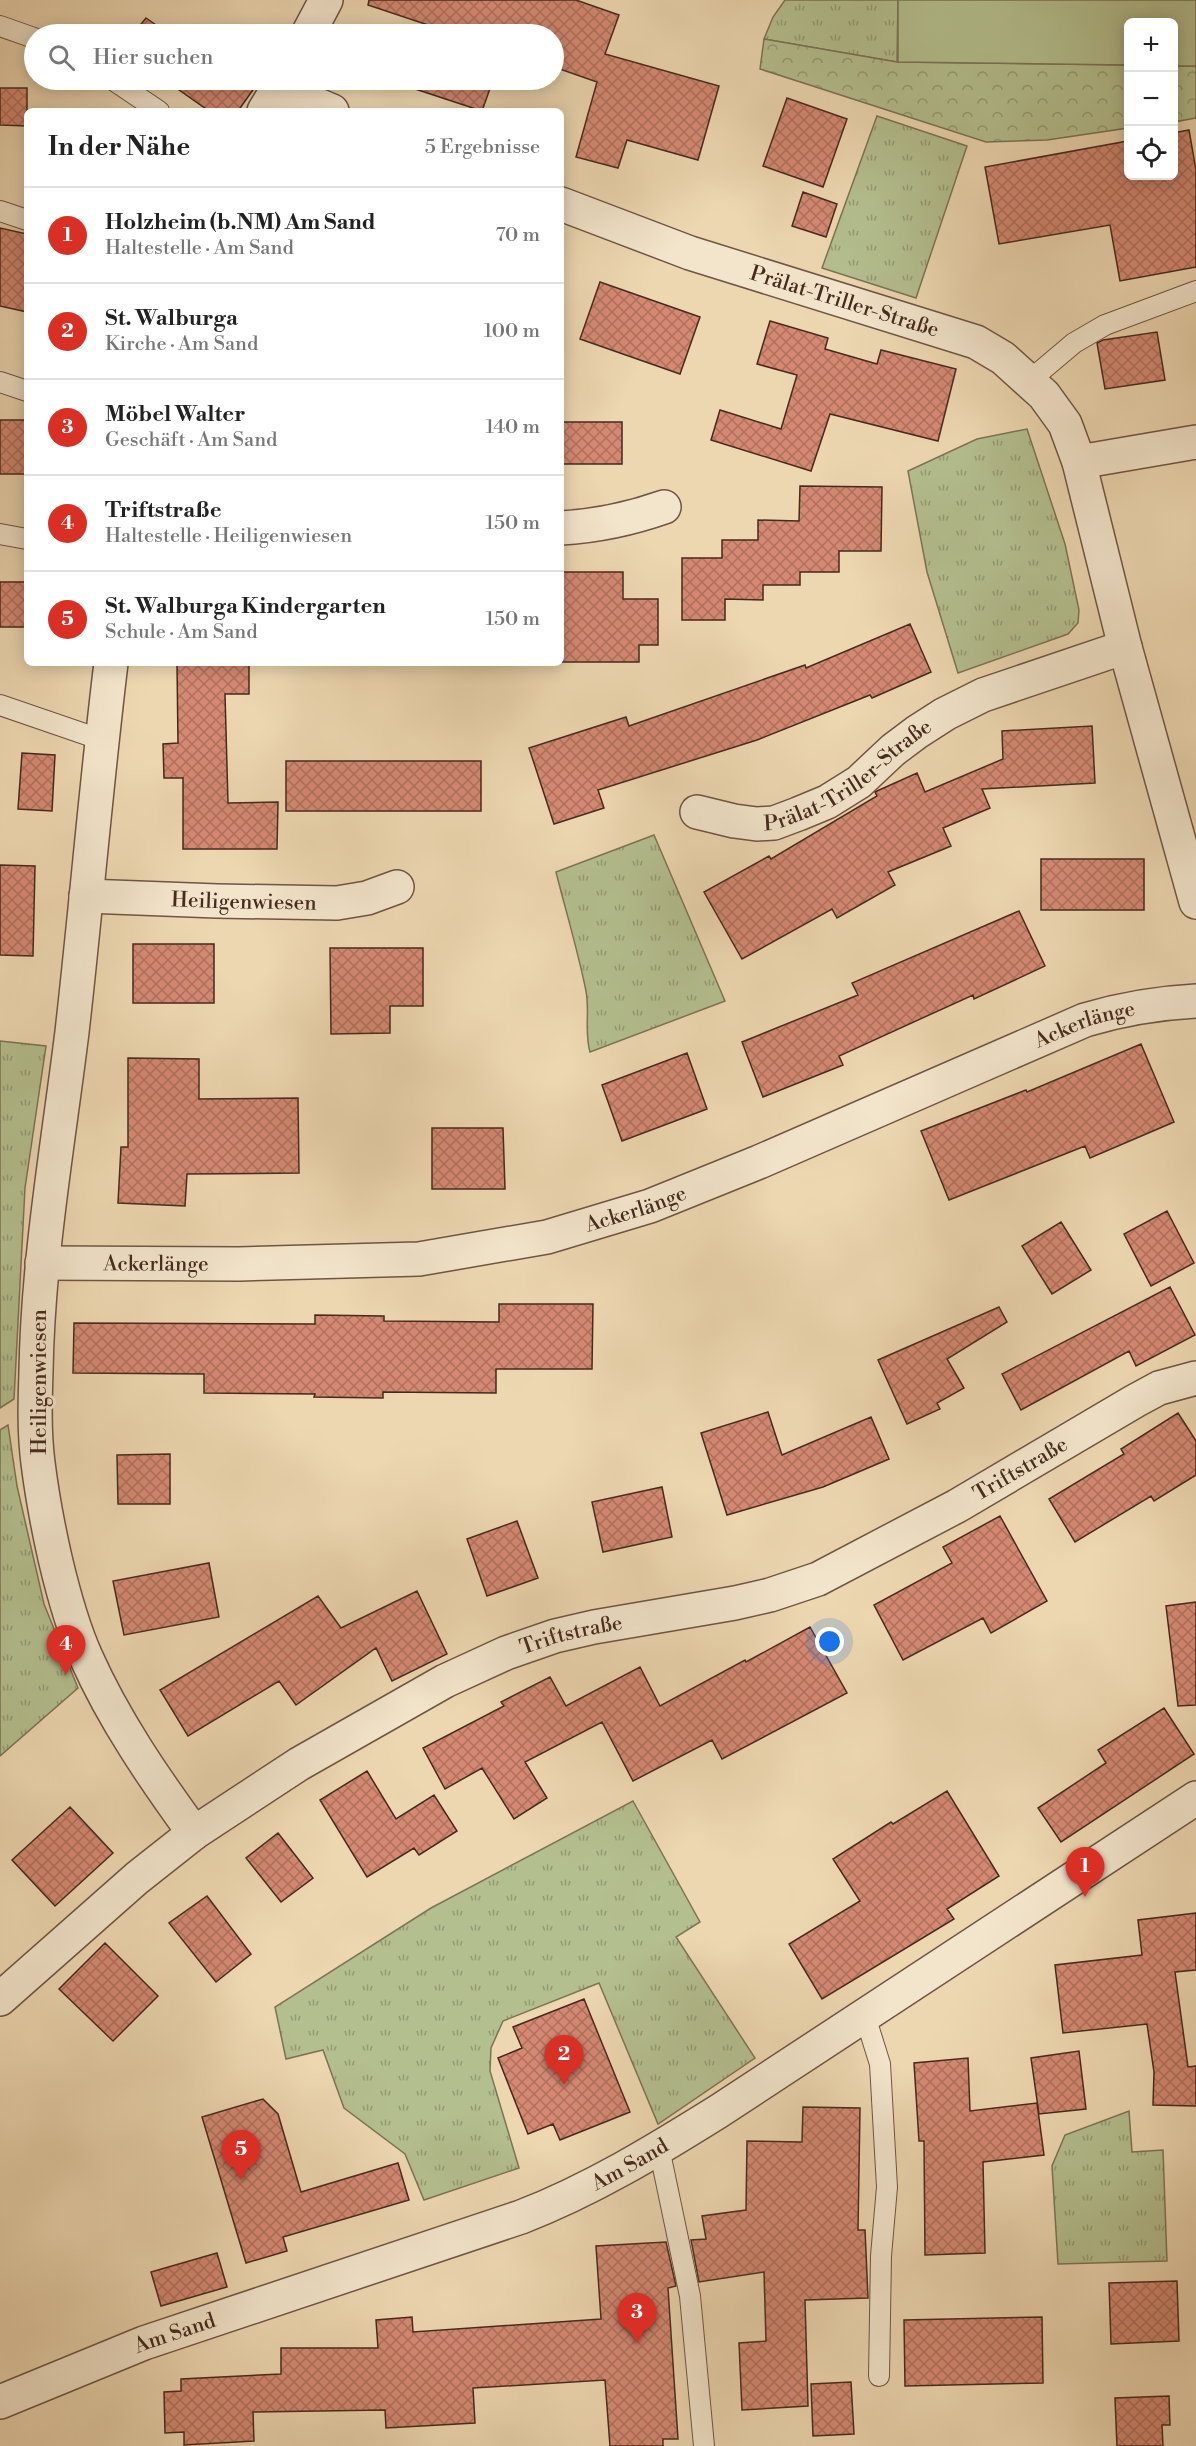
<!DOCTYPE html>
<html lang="de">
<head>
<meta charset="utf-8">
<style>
	:root { --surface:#fff; --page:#f2f2f2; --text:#222; --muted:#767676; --line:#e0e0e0; --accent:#d93025 }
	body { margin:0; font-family:"Libre Bodoni",serif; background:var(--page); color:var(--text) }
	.controls { position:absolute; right:18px; top:18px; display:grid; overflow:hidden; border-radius:9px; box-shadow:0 3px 15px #0003 }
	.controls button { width:54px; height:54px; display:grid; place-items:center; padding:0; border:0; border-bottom:2px solid var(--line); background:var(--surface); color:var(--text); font:30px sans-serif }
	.you { position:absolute; left:830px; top:1642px; width:21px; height:21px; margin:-15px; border:4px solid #fff; border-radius:50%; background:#1a73e8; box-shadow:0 0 0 9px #1a73e833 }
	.badge { display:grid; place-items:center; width:39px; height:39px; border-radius:50%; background:var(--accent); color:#fff; font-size:20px; font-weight:700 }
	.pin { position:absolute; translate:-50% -50px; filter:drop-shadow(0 2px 3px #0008) }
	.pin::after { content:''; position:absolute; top:32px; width:21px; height:18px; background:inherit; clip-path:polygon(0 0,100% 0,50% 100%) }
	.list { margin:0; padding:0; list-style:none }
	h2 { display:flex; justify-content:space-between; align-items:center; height:78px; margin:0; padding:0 24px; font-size:26px }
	h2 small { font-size:20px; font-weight:400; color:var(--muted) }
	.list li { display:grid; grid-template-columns:39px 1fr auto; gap:18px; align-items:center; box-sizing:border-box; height:96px; padding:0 24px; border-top:2px solid var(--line) }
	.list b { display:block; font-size:22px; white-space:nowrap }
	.list p { margin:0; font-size:20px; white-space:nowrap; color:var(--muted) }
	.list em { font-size:20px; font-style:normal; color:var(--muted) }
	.icon { flex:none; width:33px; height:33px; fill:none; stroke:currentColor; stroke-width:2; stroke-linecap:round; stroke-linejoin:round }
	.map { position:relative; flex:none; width:1196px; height:2446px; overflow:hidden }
	.search { position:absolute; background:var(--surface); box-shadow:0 3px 15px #0003; left:24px; top:24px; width:540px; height:66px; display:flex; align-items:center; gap:15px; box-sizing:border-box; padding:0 21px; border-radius:33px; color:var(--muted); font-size:22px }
	.panel { position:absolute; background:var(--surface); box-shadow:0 3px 15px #0003; left:24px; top:108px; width:540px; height:558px; border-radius:9px }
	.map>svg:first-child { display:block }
	.grass { fill:url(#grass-tufts); stroke:#7c7456; stroke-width:1.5 }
	.forest { fill:url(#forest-crowns); stroke:#7c7456; stroke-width:1.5 }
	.garden { fill:#b4bf8f; stroke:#7c7456; stroke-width:1.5 }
	.building { fill:url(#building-cross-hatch); stroke:#452a1e; stroke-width:1.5 }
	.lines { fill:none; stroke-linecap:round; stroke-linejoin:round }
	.service-casing { stroke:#6f5543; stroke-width:22 }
	.minor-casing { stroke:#6f5543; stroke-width:36 }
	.service { stroke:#f3e5cc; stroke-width:20 }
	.minor { stroke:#f3e5cc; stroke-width:33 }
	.labels { text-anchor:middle; stroke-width:6; stroke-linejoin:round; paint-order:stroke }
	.street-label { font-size:21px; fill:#452a1e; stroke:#f3e5cc }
</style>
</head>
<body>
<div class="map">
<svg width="1196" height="2446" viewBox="0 0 1196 2446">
	<defs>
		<pattern id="grass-tufts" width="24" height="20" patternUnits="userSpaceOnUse" patternTransform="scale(1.5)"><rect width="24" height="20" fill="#b4bf8f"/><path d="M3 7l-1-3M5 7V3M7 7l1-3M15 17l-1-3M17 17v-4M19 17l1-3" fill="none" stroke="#949b74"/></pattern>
		<pattern id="forest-crowns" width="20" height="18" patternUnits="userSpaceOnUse" patternTransform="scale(1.5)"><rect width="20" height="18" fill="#b4bf8f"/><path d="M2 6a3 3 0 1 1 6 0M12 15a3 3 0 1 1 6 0" fill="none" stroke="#949b74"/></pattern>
		<pattern id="building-cross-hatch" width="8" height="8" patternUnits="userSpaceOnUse" patternTransform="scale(1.5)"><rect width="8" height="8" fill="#d58973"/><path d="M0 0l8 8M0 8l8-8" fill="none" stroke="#af705e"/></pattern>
	</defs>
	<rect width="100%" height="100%" fill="#edd7b1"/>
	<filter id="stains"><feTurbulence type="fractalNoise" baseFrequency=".00333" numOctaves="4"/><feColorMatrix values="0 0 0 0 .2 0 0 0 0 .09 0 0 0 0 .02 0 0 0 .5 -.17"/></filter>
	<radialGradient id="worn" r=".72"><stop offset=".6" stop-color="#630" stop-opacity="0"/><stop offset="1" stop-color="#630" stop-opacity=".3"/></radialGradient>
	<path class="grass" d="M785 0H898L897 62 764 39 773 17Z
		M877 116 967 146 916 298 822 268Z
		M1027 429 1065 544 1079 610 1078 623 1068 634 958 673 927 572 908 471 977 439Z
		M654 835 725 1001 590 1052C584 1031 590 1012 586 991 578 951 566 912 556 872Z
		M0 1041 46 1046 25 1188 14 1399 0 1408Z
		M8 1425 17 1486 44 1604 78 1688 0 1756V1430Z
		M633 1801 700 1922 676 1937 755 2058 658 2124 599 1983 503 2021 491 2048 490 2071 519 2168 424 2200 405 2154 344 2108 323 2050 286 2059 275 2007 431 1908Z
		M1129 2111 1132 2152 1163 2150 1167 2261 1058 2264 1052 2166 1065 2135Z"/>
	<path class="forest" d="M764 39 897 62 1128 65V128L1047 140 986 142 760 69Z
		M1174 66H1196V118L1174 122Z"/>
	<path class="garden" d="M898 0H1196V66H1174V22H1128V65L898 62Z"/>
	<path class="building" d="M369 0H576L619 15 605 54 719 86 698 160 627 140 618 168 576 157 597 82 554 67V34H455L368 5Z
		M146 18 169 34H133Z
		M165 80H260L238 111H209Z
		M401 80H493L482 111 400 84Z
		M0 88H27V126L0 125Z
		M787 98 847 119 823 187 763 166Z
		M1189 130 1196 170V267L1120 281 1110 225 999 244 985 167 1128 141V176H1173V133Z
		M803 192 837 204 826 237 792 226Z
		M0 228 27 234V312L0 306Z
		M600 282 700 317 680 374 580 339Z
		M770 321 828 338 825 349 877 364 881 350 956 369 938 441 830 414 811 471 711 440 720 410 781 429 797 375 757 364Z
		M1157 332 1165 380 1105 389 1097 343 1103 340Z
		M0 420H27V474H0Z
		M561 422H622V464H561Z
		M800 486 882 487 881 551H839V572H800V585H763V600L725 599V620H682V558H722V540H758V520L799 521Z
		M561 572H623V599H658V645H639V662H561Z
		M0 582H27V627H0Z
		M910 624 931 672 872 698 870 695 757 740 598 790 604 808 554 824 529 748 626 717 629 726 805 665 806 668Z
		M177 663H249V694H225L228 803 278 802 277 849H183V778H164L163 744 178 743Z
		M1092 726 1095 783 982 789 990 808 943 828 951 846 888 872 895 885 837 918 832 909 742 959 704 892 769 856 771 859 877 796 875 792 877 791 917 773 925 792 1003 759 1002 731Z
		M22 753 55 755 52 811 18 809Z
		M286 761H481V811H286Z
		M1041 859H1144V910H1041Z
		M0 865 35 866 33 956 0 955Z
		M1019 911 1045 966 974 999 973 995 839 1056 843 1065 763 1097 742 1042 858 995 852 983Z
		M133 944H214V1003H133Z
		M330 948H423V1006H390V1033L331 1034Z
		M1141 1044 1174 1122 1090 1158 1085 1146 949 1200 921 1131 1026 1090 1027 1092Z
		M687 1053 707 1109 622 1141 602 1085Z
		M128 1058 199 1059V1099L298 1098 299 1173 187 1174 185 1206 118 1203 121 1147H128Z
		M432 1128H503L505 1189H432Z
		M1167 1211 1194 1263 1151 1286 1124 1234Z
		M1061 1222 1091 1270 1052 1294 1022 1246Z
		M1170 1287 1195 1335 1136 1366 1129 1351 1021 1410 1002 1374Z
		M499 1304H593L592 1369H496V1393L383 1392V1398L314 1397 315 1394 204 1393V1374L73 1373 74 1323 315 1324V1315L384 1316V1321L499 1322Z
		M999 1307 1007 1322 947 1359 964 1388 937 1403 940 1409 907 1424 878 1360Z
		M768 1412 782 1455 871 1417 889 1459 823 1487 727 1515 701 1433Z
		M1178 1413 1196 1441V1475L1154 1501 1151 1496 1075 1542 1049 1499 1124 1454 1121 1449Z
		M170 1454V1504H118L117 1455Z
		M662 1487 672 1537 603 1552 592 1502Z
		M1000 1516 1047 1601 991 1633 983 1618 903 1660 874 1605 952 1563 943 1547Z
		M517 1521 538 1578 487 1596 467 1539Z
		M209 1563 219 1617 124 1635 113 1581Z
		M417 1591 447 1654 392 1681 376 1648 296 1705 279 1681 188 1736 160 1690 318 1596 341 1628Z
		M1196 1602V1705L1178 1706 1166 1606Z
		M810 1627 847 1693 722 1759 712 1740 633 1781 602 1722 525 1762 547 1798 514 1819 482 1768 445 1789 423 1748 504 1706 501 1702 550 1677 566 1706 640 1667 660 1706 745 1660 746 1662Z
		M1164 1708 1194 1754 1061 1842 1038 1808 1106 1763 1098 1750Z
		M367 1771 396 1819 434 1795 457 1831 419 1855 414 1848 367 1877 320 1800Z
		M947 1791 999 1876 947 1909 954 1919 822 1999 789 1944 860 1901 833 1859 891 1822 893 1824Z
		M70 1807 113 1853 55 1906 12 1860Z
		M278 1833 313 1878 281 1902 246 1858Z
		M207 1896 251 1954 216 1982 169 1923Z
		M1196 1913V1970L1175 1972 1188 2067 1196 2066V2106L1153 2105 1154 2072 1147 2024 1063 2033 1055 1965 1142 1955 1138 1920Z
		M105 1943 158 1996 113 2041 59 1989Z
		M584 1999 630 2112 560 2140 553 2124 528 2134 498 2058 522 2048 513 2027Z
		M1079 2051 1086 2109 1039 2114 1031 2058Z
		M968 2058 970 2111 1037 2103 1044 2155 983 2162 985 2253 925 2255 924 2141H919L914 2063Z
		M263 2099 278 2114 301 2192 398 2163 409 2200 283 2237 287 2251 246 2263 202 2117Z
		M803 2107 860 2108 858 2230H865L868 2298 805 2300 808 2406 742 2410 739 2343 766 2341 764 2272 699 2282 691 2240 706 2239 702 2216 746 2210 747 2141 802 2142Z
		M666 2242 676 2286 668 2288 678 2439H663V2446H610L605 2380 473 2388 475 2423 386 2428 385 2410 253 2412 254 2441 184 2445V2432L165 2433 164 2392 181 2391V2379L281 2374V2348H378L376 2320 412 2317 413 2332 601 2319 596 2246Z
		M217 2253 227 2287 161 2306 151 2272Z
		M1177 2281 1179 2341 1111 2344 1109 2283Z
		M1042 2317 1043 2383 905 2386 904 2320Z
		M851 2382 854 2434 813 2436 811 2384Z
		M1169 2396 1170 2425H1162L1163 2446H1117L1115 2398Z"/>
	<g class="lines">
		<g class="service-casing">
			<path id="service" d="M0 26 34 38
				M113 80 159 111
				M0 211 27 220
				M1029 381 1074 343 1105 325 1196 291
				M0 382 27 391
				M0 534 27 539
				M0 705 102 740
				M865 2016 880 2064 887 2187 881 2256 879 2376
				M659 2148 690 2296 704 2446"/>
		</g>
		<g class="minor-casing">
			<g id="minor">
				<path d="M308 34 326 0"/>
				<path d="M278 88 332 111"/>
				<path d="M264 111 283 80"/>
				<path id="s1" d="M561 204 690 253 976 342 1003 358 1044 395 1065 424 1079 462 1125 647 1196 902"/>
				<path d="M1079 462 1196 442"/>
				<path d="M561 528C597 526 630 519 664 507"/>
				<path d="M111 663C96 786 86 909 72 1032 58 1145 38 1257 36 1371 35 1401 34 1432 38 1463 42 1495 48 1527 55 1558 63 1592 72 1626 86 1657 114 1720 154 1778 194 1833"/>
				<path id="s2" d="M697 812 734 821 757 824 774 823 798 814 827 802 859 782 893 750 917 732 945 714 983 695 1125 647"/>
				<path id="s3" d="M86 896 217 901 337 903 367 898 397 887"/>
				<path id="s4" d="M42 1263 239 1264 419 1259 547 1237 650 1206 759 1162 1085 1020C1122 1009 1157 1003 1196 1001"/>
				<path id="s5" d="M0 1999 137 1878 194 1833 299 1764 445 1681 506 1653 555 1636 594 1627 735 1603 770 1595 818 1579 957 1506 1135 1401 1159 1388 1196 1378"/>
				<path id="s6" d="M0 2402 144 2343 521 2217C591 2190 655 2151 719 2111L1196 1798"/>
			</g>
		</g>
		<use href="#service" class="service"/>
		<use href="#minor" class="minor"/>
	</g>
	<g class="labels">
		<g class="street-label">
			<text dy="7" stroke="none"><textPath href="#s1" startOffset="300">Prälat-Triller-Straße</textPath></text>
			<text dy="7" stroke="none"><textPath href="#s2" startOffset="166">Prälat-Triller-Straße</textPath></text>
			<text dy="7" stroke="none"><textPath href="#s3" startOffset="158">Heiligenwiesen</textPath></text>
			<text dy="7" stroke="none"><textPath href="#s4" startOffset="1086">Ackerlänge</textPath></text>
			<text dy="7" stroke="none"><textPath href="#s4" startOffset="600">Ackerlänge</textPath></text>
			<text dy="7" stroke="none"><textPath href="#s4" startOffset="114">Ackerlänge</textPath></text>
			<text transform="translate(39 1382) rotate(-90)" y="7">Heiligenwiesen</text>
			<text dy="7" stroke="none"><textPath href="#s5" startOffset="1168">Triftstraße</textPath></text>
			<text dy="7" stroke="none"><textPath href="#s5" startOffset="684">Triftstraße</textPath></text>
			<text dy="7" stroke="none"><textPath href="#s6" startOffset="674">Am Sand</textPath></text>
			<text dy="7" stroke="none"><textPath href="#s6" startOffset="188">Am Sand</textPath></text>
		</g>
	</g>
	<rect width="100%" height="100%" filter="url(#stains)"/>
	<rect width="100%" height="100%" fill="url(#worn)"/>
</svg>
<div class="controls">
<button>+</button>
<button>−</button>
<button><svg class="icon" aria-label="locate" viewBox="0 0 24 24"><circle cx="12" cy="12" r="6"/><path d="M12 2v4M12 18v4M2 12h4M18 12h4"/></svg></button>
</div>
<div class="you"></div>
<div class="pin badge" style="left:1085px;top:1897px">1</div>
<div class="pin badge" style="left:564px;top:2085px">2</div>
<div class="pin badge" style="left:637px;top:2343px">3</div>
<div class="pin badge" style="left:66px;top:1675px">4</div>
<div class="pin badge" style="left:241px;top:2180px">5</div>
<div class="search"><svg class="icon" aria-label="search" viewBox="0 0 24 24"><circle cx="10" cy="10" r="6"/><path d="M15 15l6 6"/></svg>Hier suchen</div>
<section class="panel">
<h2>In der Nähe<small>5 Ergebnisse</small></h2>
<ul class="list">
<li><span class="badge">1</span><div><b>Holzheim (b.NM) Am Sand</b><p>Haltestelle · Am Sand</p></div><em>70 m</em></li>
<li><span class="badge">2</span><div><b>St. Walburga</b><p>Kirche · Am Sand</p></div><em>100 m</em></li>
<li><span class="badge">3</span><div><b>Möbel Walter</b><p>Geschäft · Am Sand</p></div><em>140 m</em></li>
<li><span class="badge">4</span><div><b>Triftstraße</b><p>Haltestelle · Heiligenwiesen</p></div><em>150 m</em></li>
<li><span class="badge">5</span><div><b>St. Walburga Kindergarten</b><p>Schule · Am Sand</p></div><em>150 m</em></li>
</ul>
</section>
</div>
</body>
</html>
